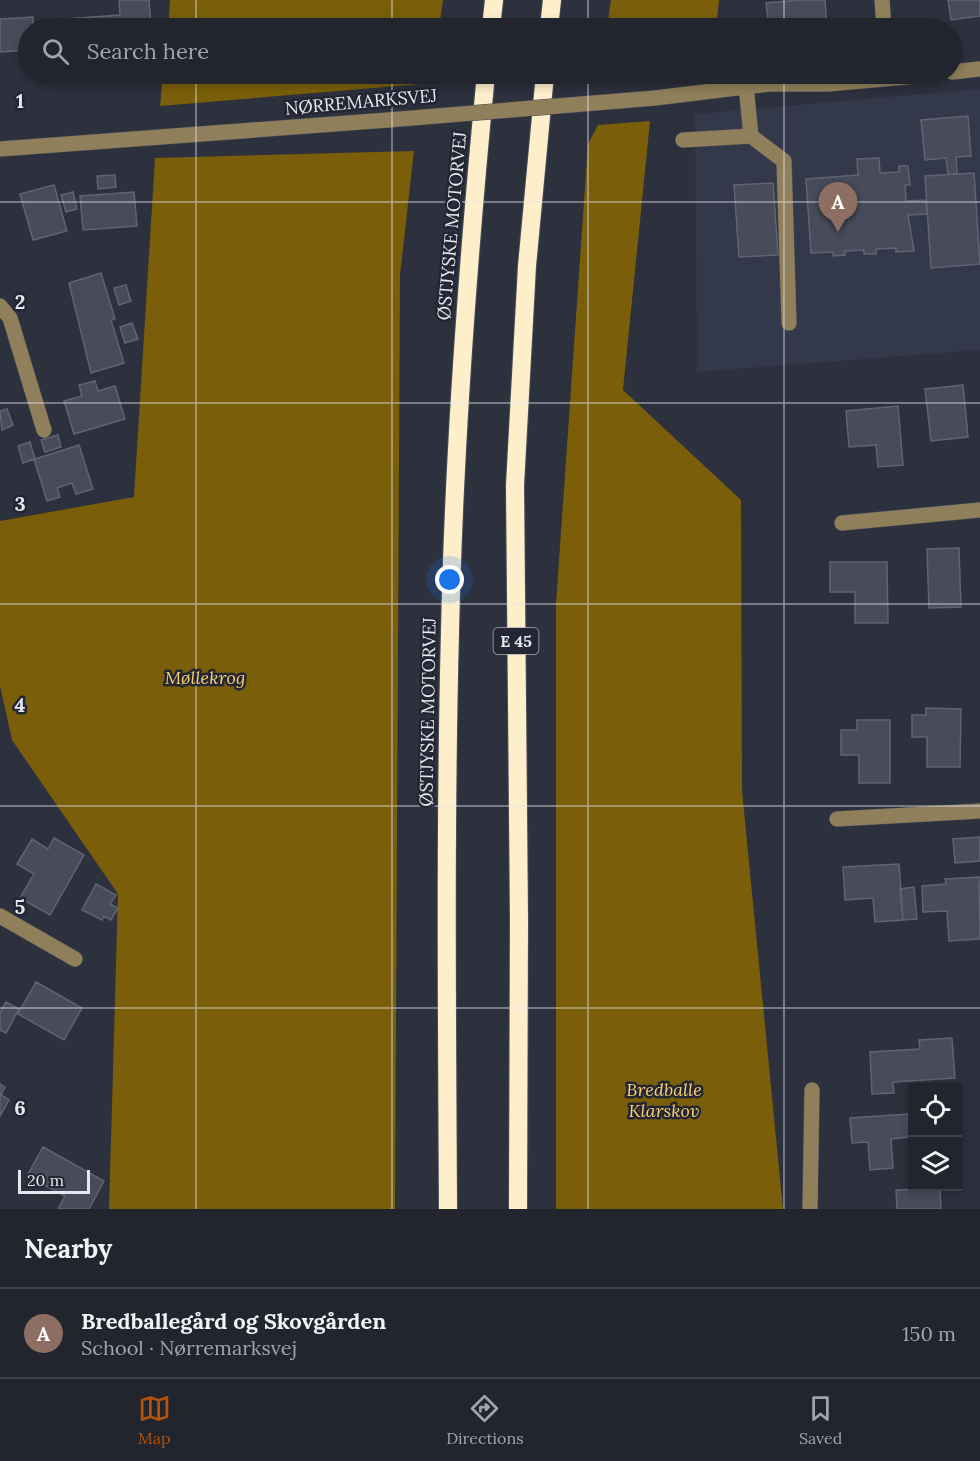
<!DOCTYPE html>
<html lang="en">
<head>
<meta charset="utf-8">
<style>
	:root { --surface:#22242e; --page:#2e303a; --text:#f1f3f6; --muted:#a2a4aa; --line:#3f414a; --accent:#b45309 }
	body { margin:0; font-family:Lora,serif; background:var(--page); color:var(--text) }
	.controls { position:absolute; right:18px; bottom:18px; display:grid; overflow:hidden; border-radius:0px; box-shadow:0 3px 9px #0003 }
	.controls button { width:54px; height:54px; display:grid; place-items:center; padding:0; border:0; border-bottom:2px solid var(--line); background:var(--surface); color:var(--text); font:30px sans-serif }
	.scale { position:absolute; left:18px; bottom:15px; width:72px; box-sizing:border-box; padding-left:6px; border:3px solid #e6e8f1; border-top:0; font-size:16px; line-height:21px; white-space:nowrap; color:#e6e8f1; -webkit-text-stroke:4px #242633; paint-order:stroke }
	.you { position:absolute; left:450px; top:580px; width:21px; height:21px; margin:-15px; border:4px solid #fff; border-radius:50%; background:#1a73e8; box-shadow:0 0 0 9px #1a73e833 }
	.badge { display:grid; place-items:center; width:39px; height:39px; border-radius:50%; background:var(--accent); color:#fff; font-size:20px; font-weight:700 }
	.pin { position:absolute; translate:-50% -50px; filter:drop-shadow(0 2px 3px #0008) }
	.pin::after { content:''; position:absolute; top:32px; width:21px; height:18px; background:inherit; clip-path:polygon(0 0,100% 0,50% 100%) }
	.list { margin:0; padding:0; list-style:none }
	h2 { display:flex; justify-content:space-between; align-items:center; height:78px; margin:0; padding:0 24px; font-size:26px }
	h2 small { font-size:20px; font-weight:400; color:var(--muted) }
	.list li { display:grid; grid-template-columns:39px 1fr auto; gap:18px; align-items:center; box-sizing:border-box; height:90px; padding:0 24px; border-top:2px solid var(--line) }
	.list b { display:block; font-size:22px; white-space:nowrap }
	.list p { margin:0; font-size:20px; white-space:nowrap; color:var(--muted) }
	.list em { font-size:20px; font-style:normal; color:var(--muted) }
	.icon { flex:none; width:33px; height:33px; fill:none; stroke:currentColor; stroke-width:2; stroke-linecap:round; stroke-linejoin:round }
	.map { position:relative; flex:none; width:980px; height:1209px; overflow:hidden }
	.search { position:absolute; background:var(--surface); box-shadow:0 3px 9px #0003; left:18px; right:18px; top:18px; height:66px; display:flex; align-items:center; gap:15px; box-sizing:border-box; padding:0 21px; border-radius:33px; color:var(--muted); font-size:22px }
	.sheet { height:168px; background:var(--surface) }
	nav { display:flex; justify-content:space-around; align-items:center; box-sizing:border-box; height:84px; border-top:2px solid var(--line); background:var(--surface); font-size:16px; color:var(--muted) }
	nav a { display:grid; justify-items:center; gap:3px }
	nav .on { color:var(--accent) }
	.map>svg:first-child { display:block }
	.built { fill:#34384b }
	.forest { fill:#7a5e09 }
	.building { fill:#484b59; stroke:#606472; stroke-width:1.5 }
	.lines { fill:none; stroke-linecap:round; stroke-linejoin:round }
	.minor-casing { stroke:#4b4d5a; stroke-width:16 }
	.highway-casing { stroke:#4b4d5a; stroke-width:20 }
	.minor { stroke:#8f7f5a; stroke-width:15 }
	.highway { stroke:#feefcb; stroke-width:18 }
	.minor-bridge-casing { stroke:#4b4d5a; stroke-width:16; stroke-linecap:butt }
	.minor-bridge { stroke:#8f7f5a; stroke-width:15 }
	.grid { fill:none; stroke:#e6e8f1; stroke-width:1.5; stroke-opacity:0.55 }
	.labels { text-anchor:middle; stroke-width:5; stroke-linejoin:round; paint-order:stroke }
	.shield { fill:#242633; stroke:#acaeb8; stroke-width:1.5 }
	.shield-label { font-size:16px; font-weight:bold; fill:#e6e8f1 }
	.street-label { font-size:18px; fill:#e6e8f1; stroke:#242633 }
	.park-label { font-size:18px; font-style:italic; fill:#f8d071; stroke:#242633 }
	.grid-label { font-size:20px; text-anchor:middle; font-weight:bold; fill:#e6e8f1; stroke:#242633; stroke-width:5; stroke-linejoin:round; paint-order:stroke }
</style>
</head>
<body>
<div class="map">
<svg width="980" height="1209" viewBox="0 0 980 1209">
	<rect width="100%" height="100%" fill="#2d303d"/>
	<path class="built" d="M980 89V350L697 372 695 114Z"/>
	<path class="forest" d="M170 0H443L439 28H168Z
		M611 0H719L716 28H607Z
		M163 74H434L433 83 160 106Z
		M650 121 623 390 741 500 742 791 783 1209H556V604L588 144 598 125Z
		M414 151 400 275 395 1209H109L118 894 12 740 0 686V521L134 497 155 158Z"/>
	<path class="building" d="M119 0H149L151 25 125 28H66L65 19 120 15Z
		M800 0H825L827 28H769L766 3Z
		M948 0H980V16L951 20Z
		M33 17V28H46H28V50L0 52V19Z
		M968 116 971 156 956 157 957 174H948L946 158 925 160 921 120Z
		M879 158 880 173 899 172V166H908L910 185H905L906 201 926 200 927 214 908 215 914 251 896 252V248L876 249V254H864V250L845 251V255L833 256V252L811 253 806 179 858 175 857 159Z
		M974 173 980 264 931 268 925 176Z
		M115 175 116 187 98 189 97 176Z
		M773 183 778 255 739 257 734 185Z
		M54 185 67 231 33 240 20 194Z
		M73 192 77 209 66 212 61 195Z
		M134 192 137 226 83 230 80 196Z
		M101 273 115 319 111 320 124 363 91 373 69 283Z
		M126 285 131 301 119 305 114 288Z
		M132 323 138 339 125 343 120 327Z
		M95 381 98 391 115 386 125 419 74 434 64 401 82 396 79 385Z
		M963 385 968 437 931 441 925 389Z
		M898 406 903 465 878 467 876 445 849 447 846 411Z
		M7 409 13 425 2 430 0 411Z
		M58 435 61 447 45 452 41 440Z
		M30 442 35 459 79 445 93 489 76 494 72 483 57 488 60 497 47 501 34 459 23 463 18 446Z
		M959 548 961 607 929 608 927 549Z
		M830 562H887L888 623H855V592H830Z
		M926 708 961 709 960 767H927V737H912V715H926Z
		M857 720H890V783H859V755H841V730H857Z
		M980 837V861L955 863 953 839Z
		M54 838 84 855 50 915 20 898 34 874 17 864 32 839 48 849Z
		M899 864 903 920 875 922 873 898 845 900 843 867Z
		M979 877 980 939 949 941 947 911 923 912 922 886 946 884 945 879Z
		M96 884 116 895 110 904 118 908 111 920 104 916 102 920 82 910Z
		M914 887 917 919 903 920 900 889Z
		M36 982 82 1008 64 1040 18 1014Z
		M6 1002 19 1009 6 1033 0 1030V1012Z
		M952 1038 955 1078 893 1082 894 1093 872 1094 870 1052 920 1049 919 1040Z
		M0 1084 5 1087 1 1095 9 1100 0 1116Z
		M908 1114 909 1137 891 1139 893 1168 870 1170 868 1142 852 1143 850 1118Z
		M43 1147 104 1181 89 1209H58L65 1196 27 1176Z
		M940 1188 941 1209H897L896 1190Z"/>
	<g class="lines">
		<g class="minor-casing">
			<path id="minor" d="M882 0 884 28
				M952 72 980 69
				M746 86 751 136 784 161 789 323
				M655 98 770 84H828L939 74
				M683 140 751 136
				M0 149 388 120
				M0 306 10 318 44 430
				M842 523 980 510
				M837 819 980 811
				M0 916 75 959
				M810 1209 812 1090"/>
		</g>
		<g class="highway-casing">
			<path id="highway" d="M491 28 494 0
				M549 28 552 0
				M448 1209C447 1017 445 824 450 632 454 445 468 259 486 74
				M518 1209 519 919 515 485 527 266 545 74"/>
		</g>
		<use href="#minor" class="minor"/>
		<use href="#highway" class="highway"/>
		<g class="minor-bridge-casing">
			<path id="minor-bridge" d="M388 120 655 98"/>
		</g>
		<use href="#minor-bridge" class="minor-bridge"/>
	</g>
	<path class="grid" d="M196 0V28M392 0V28M588 0V28M784 0V28M196 74V1209M392 74V1209M588 74V1209M784 74V1209M0 202H980M0 403H980M0 604H980M0 806H980M0 1008H980"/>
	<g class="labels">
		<rect class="shield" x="493.5" y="628" width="45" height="26" rx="4.5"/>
		<g class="shield-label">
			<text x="516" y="647">E 45</text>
		</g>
		<g class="street-label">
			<text transform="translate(361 102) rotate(-5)" y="6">NØRREMARKSVEJ</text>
			<text transform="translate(452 226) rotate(-85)" y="6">ØSTJYSKE MOTORVEJ</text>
			<text transform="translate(428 712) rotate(-89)" y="6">ØSTJYSKE MOTORVEJ</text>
		</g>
		<g class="park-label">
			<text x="205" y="684">Møllekrog</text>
			<text x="664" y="1096">Bredballe<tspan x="664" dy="21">Klarskov</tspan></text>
		</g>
	</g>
	<g class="grid-label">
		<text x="20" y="108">1</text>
		<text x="20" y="309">2</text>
		<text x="20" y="511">3</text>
		<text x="20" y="712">4</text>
		<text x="20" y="914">5</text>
		<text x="20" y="1115">6</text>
	</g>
</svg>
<div class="controls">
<button><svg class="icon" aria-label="locate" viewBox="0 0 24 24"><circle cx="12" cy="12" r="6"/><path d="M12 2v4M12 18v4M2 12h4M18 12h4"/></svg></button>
<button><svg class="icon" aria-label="layers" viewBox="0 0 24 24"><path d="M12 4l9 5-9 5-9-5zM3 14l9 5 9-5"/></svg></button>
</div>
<div class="scale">20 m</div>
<div class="you"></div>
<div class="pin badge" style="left:838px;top:232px;background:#8d6e63">A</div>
<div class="search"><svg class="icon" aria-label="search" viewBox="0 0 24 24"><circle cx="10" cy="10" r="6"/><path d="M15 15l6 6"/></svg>Search here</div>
</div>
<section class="sheet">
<h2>Nearby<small></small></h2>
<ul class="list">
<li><span class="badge" style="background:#8d6e63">A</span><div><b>Bredballegård og Skovgården</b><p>School · Nørremarksvej</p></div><em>150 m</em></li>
</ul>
</section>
<nav>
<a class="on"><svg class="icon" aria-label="map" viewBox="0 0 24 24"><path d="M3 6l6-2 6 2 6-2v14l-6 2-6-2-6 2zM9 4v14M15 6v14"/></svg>Map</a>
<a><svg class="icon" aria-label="directions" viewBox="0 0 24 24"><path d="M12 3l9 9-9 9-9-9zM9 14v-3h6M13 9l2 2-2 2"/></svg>Directions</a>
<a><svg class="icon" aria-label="saved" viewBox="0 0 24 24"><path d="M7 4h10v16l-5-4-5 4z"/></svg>Saved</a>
</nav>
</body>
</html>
